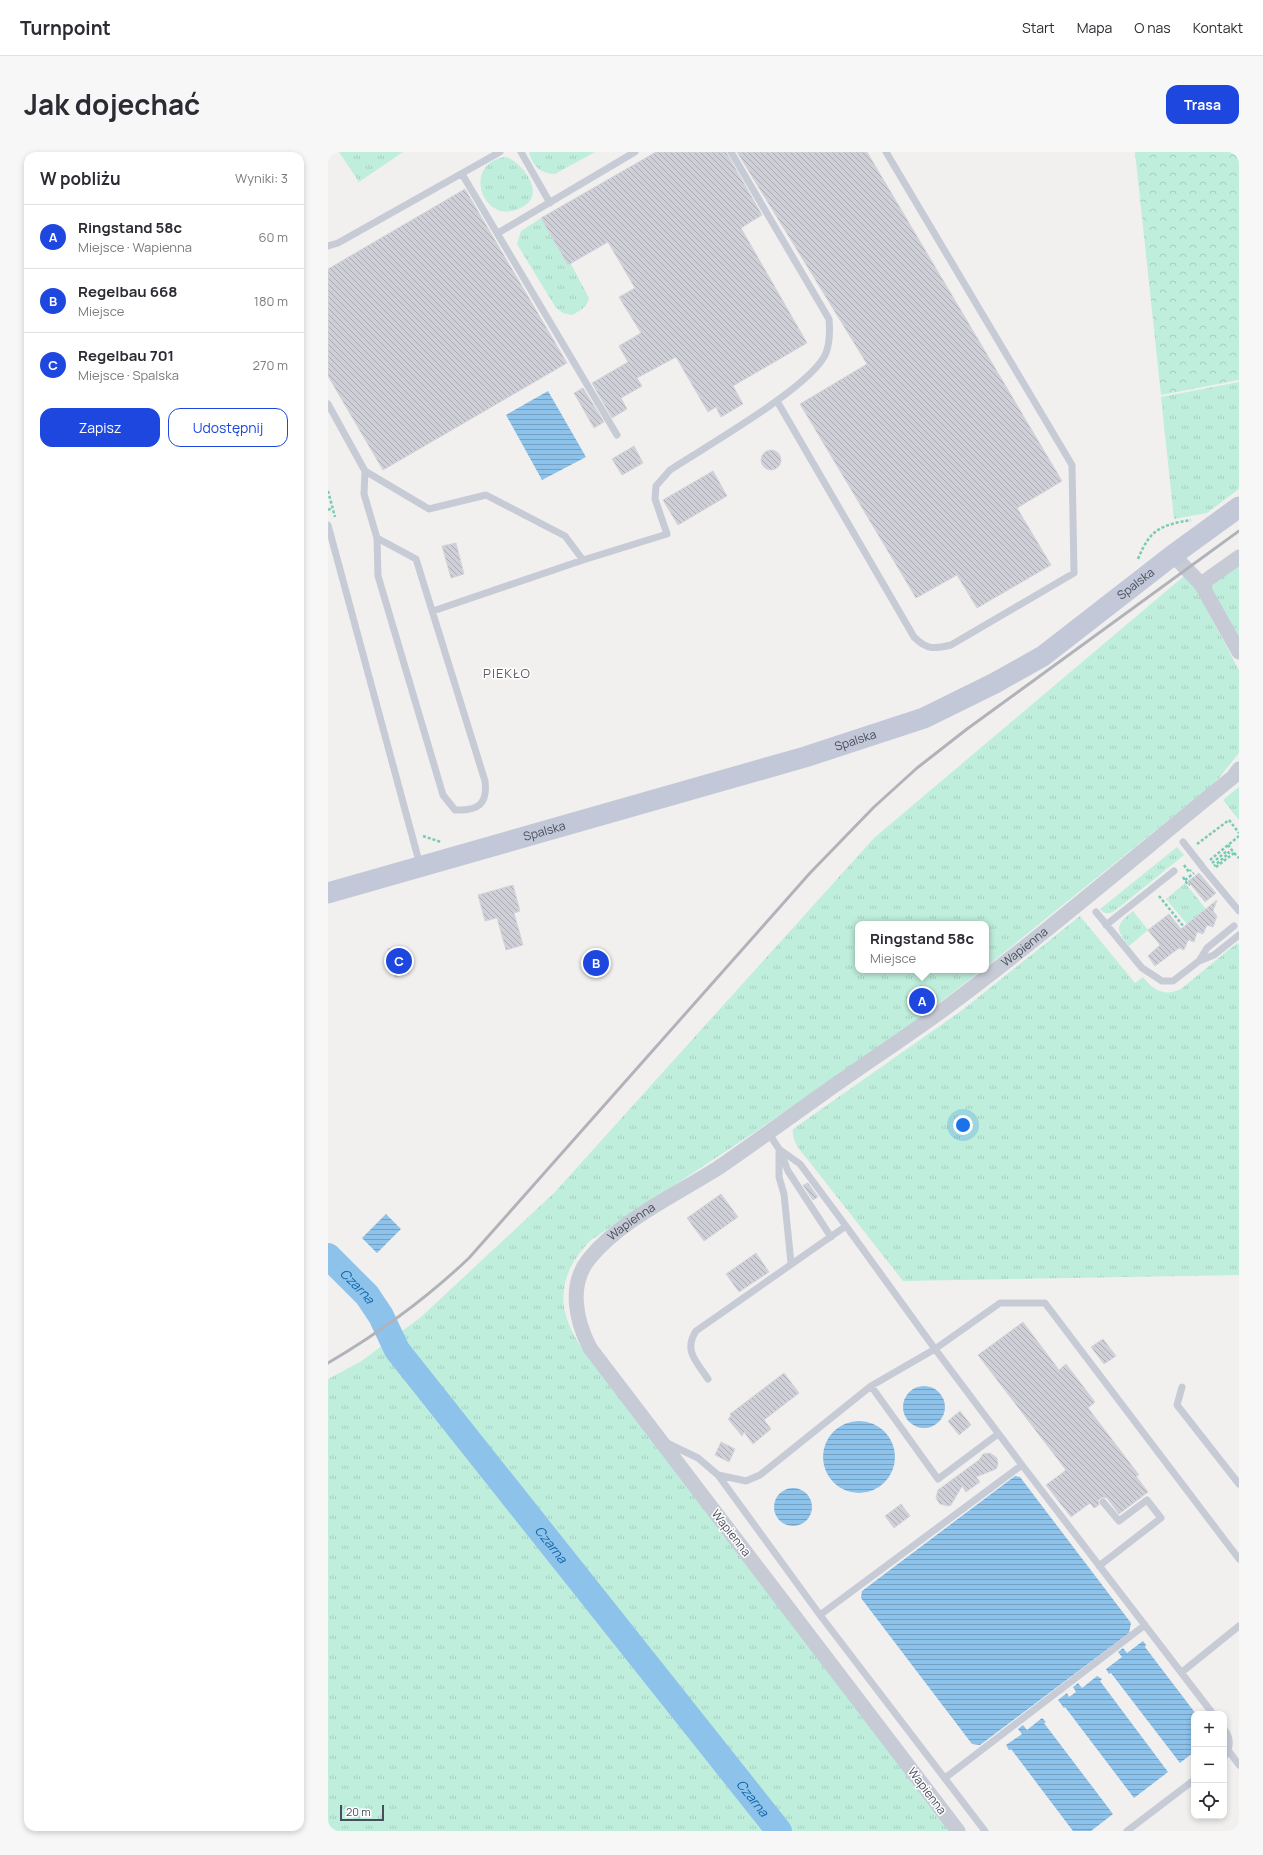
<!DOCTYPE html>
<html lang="pl">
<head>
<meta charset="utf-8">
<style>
	:root { --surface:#fff; --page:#f7f7f7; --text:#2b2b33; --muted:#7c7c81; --line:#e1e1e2; --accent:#1d47de }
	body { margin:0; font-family:Manrope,sans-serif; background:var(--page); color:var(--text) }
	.controls { position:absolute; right:12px; bottom:12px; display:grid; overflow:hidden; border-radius:8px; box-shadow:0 2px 6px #0003 }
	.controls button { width:36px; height:36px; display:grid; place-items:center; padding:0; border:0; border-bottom:1px solid var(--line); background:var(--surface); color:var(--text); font:20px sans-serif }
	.scale { position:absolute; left:12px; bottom:10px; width:44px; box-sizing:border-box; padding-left:4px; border:2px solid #484e5c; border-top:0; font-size:11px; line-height:14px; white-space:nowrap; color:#484e5c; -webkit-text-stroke:3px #fff; paint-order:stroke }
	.you { position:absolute; left:635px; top:973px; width:14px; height:14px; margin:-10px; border:3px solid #fff; border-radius:50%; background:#1a73e8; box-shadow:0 0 0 6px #1a73e833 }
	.badge { display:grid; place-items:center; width:26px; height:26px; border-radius:50%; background:var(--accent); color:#fff; font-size:13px; font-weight:700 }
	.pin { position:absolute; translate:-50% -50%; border:2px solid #fff; box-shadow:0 1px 4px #0006 }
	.popup { position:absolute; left:527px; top:769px; width:134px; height:52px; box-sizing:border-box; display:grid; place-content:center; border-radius:8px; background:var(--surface); filter:drop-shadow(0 1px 3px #0005); font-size:13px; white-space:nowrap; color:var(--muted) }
	.popup b { font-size:15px; color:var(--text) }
	.popup::after { content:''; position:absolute; left:50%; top:100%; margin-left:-8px; border:8px solid transparent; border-top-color:var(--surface) }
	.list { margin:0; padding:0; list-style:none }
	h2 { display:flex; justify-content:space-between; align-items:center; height:52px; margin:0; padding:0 16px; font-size:17px }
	h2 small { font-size:13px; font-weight:400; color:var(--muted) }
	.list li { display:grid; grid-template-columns:26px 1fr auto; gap:12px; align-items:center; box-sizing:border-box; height:64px; padding:0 16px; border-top:1px solid var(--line) }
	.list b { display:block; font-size:15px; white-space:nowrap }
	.list p { margin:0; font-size:13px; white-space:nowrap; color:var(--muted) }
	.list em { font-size:13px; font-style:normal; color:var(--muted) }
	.actions { display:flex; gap:8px; padding:12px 16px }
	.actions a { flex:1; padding:9px 0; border:1px solid var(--accent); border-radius:12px; text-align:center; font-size:14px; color:var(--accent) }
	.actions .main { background:var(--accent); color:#fff }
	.icon { flex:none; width:22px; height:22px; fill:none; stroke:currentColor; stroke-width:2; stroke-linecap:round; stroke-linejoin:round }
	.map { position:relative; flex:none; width:911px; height:1679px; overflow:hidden; border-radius:12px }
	header { display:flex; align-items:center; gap:24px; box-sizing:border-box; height:56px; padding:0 20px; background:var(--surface); border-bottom:1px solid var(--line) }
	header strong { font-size:19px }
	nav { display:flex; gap:22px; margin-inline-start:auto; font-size:14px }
	.intro { display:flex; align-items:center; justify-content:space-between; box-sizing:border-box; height:96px; padding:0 24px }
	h1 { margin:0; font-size:28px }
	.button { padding:10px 18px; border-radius:12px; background:var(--accent); color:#fff; font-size:14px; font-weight:700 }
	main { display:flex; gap:24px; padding:0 24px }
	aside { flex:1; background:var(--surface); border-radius:12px; box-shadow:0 2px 6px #0003 }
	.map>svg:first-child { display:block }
	.grass { fill:url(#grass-tufts) }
	.forest { fill:url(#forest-crowns) }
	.water { fill:url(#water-rules) }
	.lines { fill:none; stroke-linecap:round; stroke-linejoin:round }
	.river { stroke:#8dc2ea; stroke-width:26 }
	.building { fill:url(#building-back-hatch); stroke:#d4d4db }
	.path { stroke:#78cbb5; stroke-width:2.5; stroke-dasharray:3 2; stroke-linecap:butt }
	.lane { stroke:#c6cbd6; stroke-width:7 }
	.street { stroke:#c6cbd6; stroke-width:15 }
	.secondary { stroke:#c3c8d8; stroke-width:21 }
	.rail { stroke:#b2b3ba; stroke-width:3 }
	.lane-bridge { stroke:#c6cbd6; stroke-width:7 }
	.labels { text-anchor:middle; stroke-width:3; stroke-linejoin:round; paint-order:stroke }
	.street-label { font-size:12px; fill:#484e5c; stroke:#fff }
	.neighbourhood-label { font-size:13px; letter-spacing:1px; fill:#5c5e64; stroke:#fff }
	.water-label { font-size:13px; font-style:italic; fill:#1066a8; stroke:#fff }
</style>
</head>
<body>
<header>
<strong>Turnpoint</strong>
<nav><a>Start</a><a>Mapa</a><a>O nas</a><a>Kontakt</a></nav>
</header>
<div class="intro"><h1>Jak dojechać</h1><a class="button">Trasa</a></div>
<main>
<aside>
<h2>W pobliżu<small>Wyniki: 3</small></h2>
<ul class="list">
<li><span class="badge">A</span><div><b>Ringstand 58c</b><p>Miejsce · Wapienna</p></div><em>60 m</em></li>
<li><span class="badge">B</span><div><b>Regelbau 668</b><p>Miejsce</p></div><em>180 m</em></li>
<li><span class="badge">C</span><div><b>Regelbau 701</b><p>Miejsce · Spalska</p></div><em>270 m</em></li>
</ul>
<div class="actions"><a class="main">Zapisz</a><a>Udostępnij</a></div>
</aside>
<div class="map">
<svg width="911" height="1679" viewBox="0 0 911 1679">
	<defs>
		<pattern id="grass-tufts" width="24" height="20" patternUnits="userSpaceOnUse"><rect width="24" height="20" fill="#bfeedc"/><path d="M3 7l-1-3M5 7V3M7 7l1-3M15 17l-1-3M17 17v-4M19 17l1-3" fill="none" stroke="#a6cebf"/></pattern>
		<pattern id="forest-crowns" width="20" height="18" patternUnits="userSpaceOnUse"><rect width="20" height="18" fill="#bfeedc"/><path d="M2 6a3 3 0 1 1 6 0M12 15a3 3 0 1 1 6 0" fill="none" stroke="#a6cebf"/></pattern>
		<pattern id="water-rules" width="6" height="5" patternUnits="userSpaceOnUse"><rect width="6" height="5" fill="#8dc2ea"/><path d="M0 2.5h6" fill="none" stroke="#75a0c1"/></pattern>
		<pattern id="building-back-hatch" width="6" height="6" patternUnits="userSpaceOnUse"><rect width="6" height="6" fill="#cfd0d7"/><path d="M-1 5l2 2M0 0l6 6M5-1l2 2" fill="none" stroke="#aaabb2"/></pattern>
	</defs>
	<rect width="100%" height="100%" fill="#f2f0ef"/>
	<path class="grass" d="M11 0H75L31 30Z
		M201 0H267L227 22C213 22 204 14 201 0Z
		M178 5C194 10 218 41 196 54 156 79 131 11 178 5Z
		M213 66 240 113 243 112 261 146C259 155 252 159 244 163L235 161 228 156 189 92 193 79Z
		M911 230V337L879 361 846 367 833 245Z
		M911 412V485L881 432Z
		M856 424 867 435 911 518V601L891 626 880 636 658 815V772H530V818H654L593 865 427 980 263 1088C229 1122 227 1157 254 1196L621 1679H0V1227L32 1210 93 1165 226 1041 546 686Z
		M911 635V668L895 648Z
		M849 695 856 703 788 758C782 762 777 763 772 757Z
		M857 731 878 757 859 772 838 747Z
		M805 759 820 778 801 794C787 776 787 774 805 759Z
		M752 764 807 831 815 825C825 838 836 845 853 837L909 791 911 793V1123L575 1129 480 1008C473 999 463 989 465 977L633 859Z"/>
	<path class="forest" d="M807 0H911V228L833 243Z"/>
	<path class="water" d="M220 239 258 305 214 328 178 263Z
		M58 1062 73 1077 49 1101 34 1086Z
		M575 1255a21 21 0 1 1 42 0a21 21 0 1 1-42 0Z
		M495 1305a36 36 0 1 1 72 0a36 36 0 1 1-72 0Z
		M687 1324 692 1325 803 1471 801 1481 652 1593 644 1592 533 1446 534 1439Z
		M446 1355a19 19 0 1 1 38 0a19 19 0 1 1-38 0Z
		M815 1489 818 1493 817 1495 868 1562H866V1600L852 1611 783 1521 781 1522 778 1517 794 1505 790 1500 795 1496 799 1501Z
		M769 1524 774 1527 772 1529 840 1620 806 1646 737 1555 736 1556 730 1548 739 1541 741 1545 748 1540 745 1535 750 1531 754 1536Z
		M714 1566 718 1570 716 1571 785 1662 763 1679H745L683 1597 681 1598 678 1593 694 1582 690 1577 695 1573 699 1578Z"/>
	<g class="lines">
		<path class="river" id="s1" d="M0 1104 39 1143 53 1164 69 1198 451 1679"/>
	</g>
	<path class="building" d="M328 0H398L434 63 413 76 479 191 405 234 415 252 393 265 388 255 380 260 348 205 309 226 314 234 293 246 299 257 284 266 264 231 300 210 291 194 313 181 291 145 307 136 280 90 240 113 213 66Z
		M409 0H539L734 329 689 356 723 413 649 456 629 423 588 446 472 252 539 212Z
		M137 37 239 211 55 318 0 224V117Z
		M255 236 276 270 266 276 246 241Z
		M306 294 315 311 294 323 284 307Z
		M433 308a10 10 0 1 1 20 0a10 10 0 1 1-20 0Z
		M385 319 399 344 350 373 335 348Z
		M128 391 136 422 123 426 114 394Z
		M871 721 888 741 877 750 860 729Z
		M185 733 192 759 186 761 195 793 178 798 169 766 157 769 150 743Z
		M889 748 885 759 889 764 885 775 879 773 875 782 869 780 866 790 860 788 856 798 851 796 827 814 820 804 832 793 820 778 841 762 853 777Z
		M74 794 81 821 67 825 60 797Z
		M271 797 280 819 265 825 256 803Z
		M480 1031 490 1045 485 1048 475 1033Z
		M393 1042 410 1065 376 1089 359 1066Z
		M428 1101 441 1120 411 1140 398 1122Z
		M695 1170 731 1218 738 1212 767 1250 760 1256 811 1323 808 1324 820 1340 791 1362 779 1346 775 1345 770 1348 771 1353 766 1356 762 1351 743 1365 718 1333 738 1318 650 1203Z
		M775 1187 788 1204 776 1212 763 1195Z
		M456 1221 471 1241 436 1268 443 1277 425 1292 416 1280 414 1284 400 1267 403 1264 402 1262Z
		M632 1259 643 1273 631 1283 620 1269Z
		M393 1290 407 1297 401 1310 387 1303Z
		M662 1301 669 1306 670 1313 668 1317 648 1325 652 1330 638 1340 634 1334 623 1353 620 1354 612 1352 608 1346 610 1338 651 1308 655 1302Z
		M573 1352 582 1364 566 1376 557 1364Z"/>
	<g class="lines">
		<path class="path" d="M0 339 7 365
			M0 358 4 356
			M810 407C822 377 833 373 863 368
			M95 684 113 690
			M869 692 901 668 911 681
			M906 701 911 706
			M882 708 911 684
			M884 711 899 699 901 701 886 714
			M856 713 861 720 863 718
			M888 715 906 701 900 693
			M855 725 860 733 862 732
			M857 728 866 721
			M831 744 856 775"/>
		<path class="lane" d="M193 0 222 51
			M134 22 289 283
			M170 81 307 0
			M0 94 10 91 172 0
			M449 249 586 485C599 498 606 497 623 493L746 421 744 313 558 0
			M0 252 37 319 36 342 49 386 50 424 115 643 127 658C149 659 160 653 157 629L88 407 49 386
			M37 319 101 357 158 343 237 384 255 408
			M0 373 92 713
			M105 459 255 408 339 382 327 347 328 334 342 318C375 296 485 234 498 201 502 190 502 178 501 167L403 0
			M855 690 873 713
			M876 717 911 759
			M768 760 814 816 834 829H845L871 809 886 803 911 783
			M778 773 846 719
			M871 809 879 796 906 774
			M440 980 451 997 472 1012 518 1074
			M451 997V1025L456 1042 463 1111
			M453 1001 460 1019 503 1085
			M380 1227C369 1210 355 1199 368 1179L518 1074 607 1197 672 1151H717L911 1407
			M543 1234 610 1327 670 1282
			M854 1235 849 1253 911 1332
			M339 1291 370 1306 390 1323 492 1463 657 1679
			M390 1323 418 1329 432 1323 543 1234 607 1197 694 1313 885 1562
			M771 1414 833 1366 819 1348 791 1369 775 1350
			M492 1463 694 1313
			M854 1520 911 1474
			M896 1577C903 1586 903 1596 896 1605
			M900 1598 911 1613
			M617 1626 817 1473
			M799 1679 866 1628"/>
		<g class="street">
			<path d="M845 403 873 432 911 405"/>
			<path d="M873 432 911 500"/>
			<path id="s2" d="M630 1679 262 1196C248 1169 240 1133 261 1107 291 1069 349 1042 390 1016 425 992 459 967 493 943 535 913 578 885 619 855 717 782 810 702 905 625L911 617"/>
		</g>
		<path class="secondary" id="s3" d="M0 741 477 605 596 566 667 531 715 504 845 403 911 355"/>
		<path class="rail" d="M0 1211C51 1181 98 1147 141 1106L482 721 546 655 589 616 639 577 911 379"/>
		<path class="lane-bridge" d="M873 713 876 717"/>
	</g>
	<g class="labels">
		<g class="street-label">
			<text dy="4" stroke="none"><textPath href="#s3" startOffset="873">Spalska</textPath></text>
			<text dy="4" stroke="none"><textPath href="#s3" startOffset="549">Spalska</textPath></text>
			<text dy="4" stroke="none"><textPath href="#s3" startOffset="225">Spalska</textPath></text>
			<text dy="4" stroke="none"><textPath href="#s2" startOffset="1238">Wapienna</textPath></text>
			<text dy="4" stroke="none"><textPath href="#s2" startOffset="758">Wapienna</textPath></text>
			<text transform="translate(403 1381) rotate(52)" y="4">Wapienna</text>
			<text transform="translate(599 1639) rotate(53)" y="4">Wapienna</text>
		</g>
		<g class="neighbourhood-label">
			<text x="179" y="526">PIEKŁO</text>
		</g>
		<g class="water-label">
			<text dy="5" stroke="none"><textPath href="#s1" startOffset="42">Czarna</textPath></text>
			<text dy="5" stroke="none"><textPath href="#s1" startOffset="366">Czarna</textPath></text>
			<text dy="5" stroke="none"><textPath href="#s1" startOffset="690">Czarna</textPath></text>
		</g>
	</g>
</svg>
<div class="controls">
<button>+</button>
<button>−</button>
<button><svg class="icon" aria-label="locate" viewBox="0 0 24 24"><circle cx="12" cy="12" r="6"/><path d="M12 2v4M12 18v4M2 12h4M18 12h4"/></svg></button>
</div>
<div class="scale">20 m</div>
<div class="you"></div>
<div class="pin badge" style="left:594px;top:849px">A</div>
<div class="popup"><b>Ringstand 58c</b>Miejsce</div>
<div class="pin badge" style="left:268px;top:811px">B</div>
<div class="pin badge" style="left:71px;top:809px">C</div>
</div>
</main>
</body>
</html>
